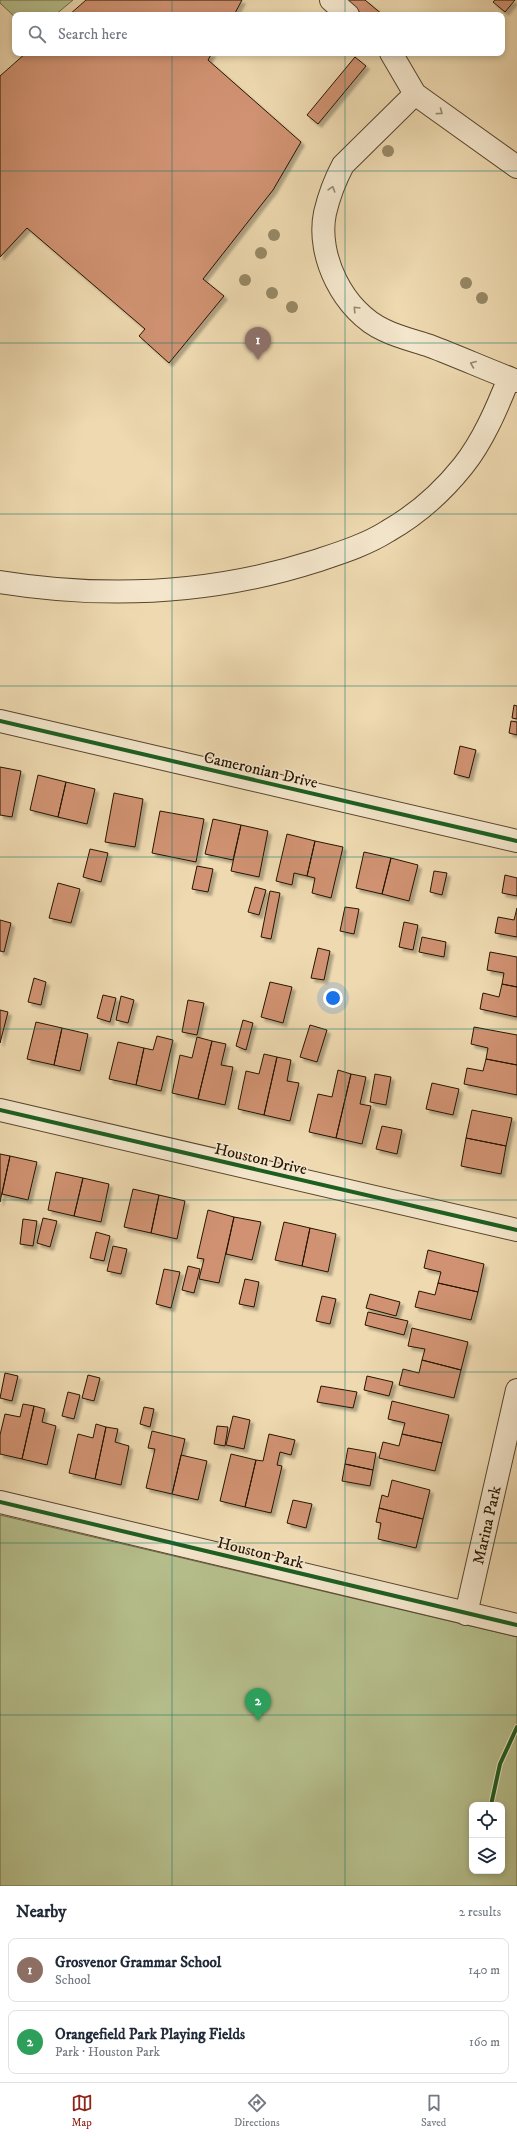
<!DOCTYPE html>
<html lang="en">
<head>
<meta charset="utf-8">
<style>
	:root { --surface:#fff; --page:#f2f2f3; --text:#1f2937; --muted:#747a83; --line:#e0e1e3; --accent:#8f2418 }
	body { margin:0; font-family:"IM FELL DW Pica",serif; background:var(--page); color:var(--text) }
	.controls { position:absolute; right:12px; bottom:12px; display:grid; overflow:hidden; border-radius:8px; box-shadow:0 2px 6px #0003 }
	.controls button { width:36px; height:36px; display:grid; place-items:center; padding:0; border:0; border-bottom:1px solid var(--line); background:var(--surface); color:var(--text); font:20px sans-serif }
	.you { position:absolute; left:333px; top:998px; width:14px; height:14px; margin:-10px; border:3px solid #fff; border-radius:50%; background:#1a73e8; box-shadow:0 0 0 6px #1a73e833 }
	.badge { display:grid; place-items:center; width:26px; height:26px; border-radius:50%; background:var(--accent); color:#fff; font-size:13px; font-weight:700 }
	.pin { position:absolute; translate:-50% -33px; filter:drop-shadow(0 1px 2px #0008) }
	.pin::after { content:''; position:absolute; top:21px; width:14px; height:12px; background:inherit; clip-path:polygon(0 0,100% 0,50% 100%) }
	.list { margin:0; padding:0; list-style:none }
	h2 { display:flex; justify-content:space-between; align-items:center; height:52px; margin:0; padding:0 16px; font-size:17px }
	h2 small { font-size:13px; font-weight:400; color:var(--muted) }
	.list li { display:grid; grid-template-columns:26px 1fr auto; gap:12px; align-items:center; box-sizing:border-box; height:64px; margin:0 8px 8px; padding:0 8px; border:1px solid var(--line); border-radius:8px }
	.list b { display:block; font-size:15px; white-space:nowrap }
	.list p { margin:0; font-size:13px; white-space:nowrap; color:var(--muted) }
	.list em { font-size:13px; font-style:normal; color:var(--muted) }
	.icon { flex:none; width:22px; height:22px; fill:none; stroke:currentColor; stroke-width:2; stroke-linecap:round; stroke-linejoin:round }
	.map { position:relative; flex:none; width:517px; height:1886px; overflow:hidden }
	.search { position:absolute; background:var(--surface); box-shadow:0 2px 6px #0003; left:12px; right:12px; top:12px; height:44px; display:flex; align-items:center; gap:10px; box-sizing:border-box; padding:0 14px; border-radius:8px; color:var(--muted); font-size:15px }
	.sheet { height:196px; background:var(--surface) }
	nav { display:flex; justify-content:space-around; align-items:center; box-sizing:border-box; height:56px; border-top:1px solid var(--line); background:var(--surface); font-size:11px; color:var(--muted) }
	nav a { display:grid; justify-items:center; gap:2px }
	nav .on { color:var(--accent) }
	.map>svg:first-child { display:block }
	.green { fill:#b6c08d; stroke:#6e6a46; fill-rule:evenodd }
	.building { fill:#d09272; stroke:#251500; filter:url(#shadow) }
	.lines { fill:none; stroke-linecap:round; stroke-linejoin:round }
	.minor-casing { stroke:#57462c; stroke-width:24 }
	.minor { stroke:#f4e6cc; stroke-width:22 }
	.cycleway-casing { stroke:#f4e6cc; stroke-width:6 }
	.cycleway { stroke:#1b5e20; stroke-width:4 }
	.tree { fill:#978966 }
	.oneway { stroke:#978870 }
	.grid { fill:none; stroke:#0f766e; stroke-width:1; stroke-opacity:0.55 }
	.labels { text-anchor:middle; stroke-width:3; stroke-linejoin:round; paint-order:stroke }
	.street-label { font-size:16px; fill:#251500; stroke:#f4e6cc }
</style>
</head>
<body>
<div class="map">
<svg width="517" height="1886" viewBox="0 0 517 1886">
	<defs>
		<filter id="shadow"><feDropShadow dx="3.5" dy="3.5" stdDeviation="1" flood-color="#0004"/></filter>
	</defs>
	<rect width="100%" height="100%" fill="#eed9b0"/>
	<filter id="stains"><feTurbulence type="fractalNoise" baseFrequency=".005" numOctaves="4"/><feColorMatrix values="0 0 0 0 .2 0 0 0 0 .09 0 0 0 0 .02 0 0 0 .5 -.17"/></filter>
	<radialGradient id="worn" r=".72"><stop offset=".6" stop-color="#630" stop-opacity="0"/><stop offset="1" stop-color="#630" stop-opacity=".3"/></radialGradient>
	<path class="green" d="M0 0H73L55 15H15V17L0 3Z
		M0 1515 517 1637V1886H0ZM472 1805H502V1871H472Z"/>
	<path class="building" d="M86 0H242L234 15H69Z
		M345 0H365L383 15H363Z
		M495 0H515L505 12 493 2Z
		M26 53H212L208 60 301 142 273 190 203 279 224 296 169 363 139 336 145 329 27 228 0 257V76Z
		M355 57 366 66 318 124 307 115Z
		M514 705 517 706V719L512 718Z
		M511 721 517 722V735L509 733Z
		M460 746 476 750 469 778 454 774Z
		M0 767 21 771 12 817 0 815Z
		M38 775 66 782 58 817 30 810Z
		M66 782 95 789 87 824 58 817Z
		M114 793 143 799 135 847 105 842Z
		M160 811 204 819 196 862 152 853Z
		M213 819 241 825 233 860 205 854Z
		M241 825 268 831 259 877 231 871Z
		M287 834 315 841 307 876 294 873 292 885 276 881Z
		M315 841 343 847 331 898 312 893 315 878 307 876Z
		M90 849 108 853 101 882 83 877Z
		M364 852 391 858 382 894 356 888Z
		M391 858 418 865 409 901 382 894Z
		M197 866 213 869 208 892 192 889Z
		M434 871 447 873 442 895 430 892Z
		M505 875 517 878V896L502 893Z
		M58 883 80 889 71 923 49 918Z
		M255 887 266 890 259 915 248 912Z
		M270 891 280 893 271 939 261 937Z
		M345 907 359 909 354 934 340 931Z
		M517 908V937L495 933 498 917 514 920Z
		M0 920 11 923 4 952 0 951Z
		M404 922 418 925 413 950 399 947Z
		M422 937 446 942 444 957 419 952Z
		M318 948 330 951 324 980 311 978Z
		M490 952 517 957V987L502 984 504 973 487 970Z
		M34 978 46 982 41 1005 28 1002Z
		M270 982 292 987 283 1023 261 1017Z
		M502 984 517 987V1017L480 1009 483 993 499 997Z
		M103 995 116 998 110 1022 97 1018Z
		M121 996 134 1000 128 1023 116 1020Z
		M188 1000 204 1003 197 1035 182 1032Z
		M0 1010 8 1012 0 1043Z
		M243 1020 253 1023 246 1050 236 1046Z
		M36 1022 62 1028 54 1065 27 1059Z
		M310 1025 327 1030 317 1062 300 1057Z
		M474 1027 517 1035V1065L486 1059 488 1048 471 1044Z
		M62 1028 88 1034 80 1071 54 1065Z
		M157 1036 173 1040 161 1091 136 1085 144 1048 153 1050Z
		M197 1037 212 1041 198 1099 172 1093 180 1055 192 1058Z
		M212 1041 226 1044 221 1065 233 1067 225 1105 198 1099Z
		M118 1042 144 1048 136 1085 109 1079Z
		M264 1054 277 1057 264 1115 238 1109 246 1071 259 1074Z
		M277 1057 291 1060 287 1081 299 1083 290 1121 264 1115Z
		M486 1059 517 1065V1095L464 1084 467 1068 483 1071Z
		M338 1070 351 1074 336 1138 309 1132 318 1094 332 1097Z
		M351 1074 366 1077 360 1104 371 1106 362 1144 336 1138Z
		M375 1074 391 1077 386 1105 370 1102Z
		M432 1083 459 1089 453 1115 426 1109Z
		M472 1110 512 1118 506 1146 466 1138Z
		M382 1126 402 1130 397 1154 376 1149Z
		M466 1138 506 1146 501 1174 461 1166Z
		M0 1154 10 1156 0 1202Z
		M10 1156 37 1162 28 1200 2 1194Z
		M56 1172 83 1178 74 1216 48 1210Z
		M83 1178 109 1184 101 1222 74 1216Z
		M133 1189 159 1195 151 1233 124 1227Z
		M159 1195 185 1201 177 1239 151 1233Z
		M208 1210 234 1217 219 1283 199 1279 204 1259 197 1258Z
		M234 1217 261 1222 252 1260 226 1254Z
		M43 1218 57 1221 50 1247 37 1243Z
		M23 1219 37 1221 33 1246 20 1244Z
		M284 1222 310 1228 302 1266 275 1260Z
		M310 1228 336 1234 328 1272 302 1266Z
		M96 1232 110 1236 104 1261 90 1258Z
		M113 1246 127 1249 121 1274 107 1271Z
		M428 1250 484 1264 478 1292 438 1283 441 1272 424 1268Z
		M188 1266 200 1269 194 1293 182 1290Z
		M164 1269 180 1272 171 1308 156 1304Z
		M245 1279 259 1282 254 1307 239 1304Z
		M438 1283 478 1292 471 1320 415 1307 419 1291 435 1295Z
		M370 1294 400 1302 396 1316 366 1308Z
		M322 1296 336 1299 330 1324 316 1321Z
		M368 1312 408 1321 404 1335 365 1325Z
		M412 1328 468 1342 461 1370 422 1360 425 1349 408 1346Z
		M422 1360 461 1370 454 1398 399 1385 403 1369 419 1373Z
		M5 1373 18 1376 12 1401 0 1398Z
		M88 1375 100 1378 94 1401 82 1398Z
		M367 1376 393 1382 389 1396 364 1390Z
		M321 1386 357 1392 353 1408 317 1402Z
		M68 1392 80 1395 74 1419 62 1416Z
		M392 1401 449 1415 442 1443 402 1434 405 1423 388 1419Z
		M23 1404 34 1406 22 1459 0 1454V1435L5 1414 20 1417Z
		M34 1406 45 1409 42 1422 56 1426 47 1465 22 1459Z
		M144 1407 154 1409 150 1427 140 1424Z
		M233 1416 250 1420 244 1449 226 1445Z
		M96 1424 106 1427 95 1479 69 1473 78 1434 93 1438Z
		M217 1426 228 1427 225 1446 214 1444Z
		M106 1427 118 1429 115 1442 129 1446 121 1485 95 1479Z
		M152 1431 185 1439 172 1494 146 1488 155 1449 148 1448Z
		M269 1434 295 1440 291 1455 280 1452 277 1465 282 1466 271 1513 245 1507 256 1460 263 1461Z
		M402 1434 442 1443 435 1471 379 1458 383 1442 399 1446Z
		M348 1448 376 1453 373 1470 345 1464Z
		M231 1454 256 1460 245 1507 220 1501Z
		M181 1455 207 1461 198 1500 172 1494Z
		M345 1464 373 1470 370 1486 342 1481Z
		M392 1480 430 1490 423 1519 379 1508 382 1495 388 1497Z
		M293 1500 312 1504 306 1528 287 1523Z
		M379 1508 423 1519 416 1548 378 1539 381 1523 376 1522Z"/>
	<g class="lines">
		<g class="minor-casing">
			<path id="minor" d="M331 0 348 15
				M391 53 415 94
				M517 167 415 94 343 165C335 180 329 196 325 213 316 256 344 312 384 330 398 337 415 341 430 346 459 357 488 370 517 381
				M0 582C106 599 213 594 316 561 340 553 366 545 388 531 416 515 443 491 463 466 483 441 497 408 509 378
				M0 721 517 841
				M0 1110 517 1230
				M0 1502 517 1625
				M466 1614 517 1390"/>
		</g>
		<use href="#minor" class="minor"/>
		<g class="cycleway-casing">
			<path id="cycleway" d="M0 721 517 841
				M0 1110 517 1230
				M0 1502 517 1625
				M491 1805 500 1764 517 1727"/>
		</g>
		<use href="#cycleway" class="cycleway"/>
	</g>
	<g class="tree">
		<circle cx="388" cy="151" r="6"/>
		<circle cx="274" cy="235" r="6"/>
		<circle cx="261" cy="253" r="6"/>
		<circle cx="245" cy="280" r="6"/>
		<circle cx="466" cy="283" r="6"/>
		<circle cx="272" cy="293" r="6"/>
		<circle cx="482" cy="298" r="6"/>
		<circle cx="292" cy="307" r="6"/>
	</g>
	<defs><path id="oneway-chevron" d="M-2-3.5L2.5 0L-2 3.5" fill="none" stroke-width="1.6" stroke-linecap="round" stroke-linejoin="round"/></defs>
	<g class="oneway">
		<use href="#oneway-chevron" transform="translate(440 112) rotate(36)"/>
		<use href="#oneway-chevron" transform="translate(332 189) rotate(-73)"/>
		<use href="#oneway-chevron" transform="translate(356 309) rotate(-134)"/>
		<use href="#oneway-chevron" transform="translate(473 364) rotate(-158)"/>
	</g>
	<path class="grid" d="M172 0V15M345 0V15M172 53V1886M345 53V1886M0 171H517M0 343H517M0 514H517M0 686H517M0 857H517M0 1029H517M0 1200H517M0 1372H517M0 1543H517M0 1715H517"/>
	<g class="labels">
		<g class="street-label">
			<text transform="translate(261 769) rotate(13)" y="6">Cameronian Drive</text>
			<text transform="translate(261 1158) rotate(13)" y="6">Houston Drive</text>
			<text transform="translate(486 1525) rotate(-77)" y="6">Marina Park</text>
			<text transform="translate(261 1552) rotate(14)" y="6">Houston Park</text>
		</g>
	</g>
	<rect width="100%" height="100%" filter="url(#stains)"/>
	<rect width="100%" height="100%" fill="url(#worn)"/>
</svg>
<div class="controls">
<button><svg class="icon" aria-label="locate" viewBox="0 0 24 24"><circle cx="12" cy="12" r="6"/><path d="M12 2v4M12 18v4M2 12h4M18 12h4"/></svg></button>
<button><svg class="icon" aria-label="layers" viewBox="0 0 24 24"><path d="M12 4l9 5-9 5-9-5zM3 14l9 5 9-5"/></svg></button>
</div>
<div class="you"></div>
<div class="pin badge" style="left:258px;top:360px;background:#8d6e63">1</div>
<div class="pin badge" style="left:258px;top:1721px;background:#2e9e5b">2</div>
<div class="search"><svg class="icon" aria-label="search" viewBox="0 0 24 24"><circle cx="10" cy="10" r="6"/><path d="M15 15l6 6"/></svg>Search here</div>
</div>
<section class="sheet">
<h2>Nearby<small>2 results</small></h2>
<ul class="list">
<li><span class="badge" style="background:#8d6e63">1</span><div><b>Grosvenor Grammar School</b><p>School</p></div><em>140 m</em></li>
<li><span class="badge" style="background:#2e9e5b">2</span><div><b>Orangefield Park Playing Fields</b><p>Park · Houston Park</p></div><em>160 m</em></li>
</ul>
</section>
<nav>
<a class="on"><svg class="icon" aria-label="map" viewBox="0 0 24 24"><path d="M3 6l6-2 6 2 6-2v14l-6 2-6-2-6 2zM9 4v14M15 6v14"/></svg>Map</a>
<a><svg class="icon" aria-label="directions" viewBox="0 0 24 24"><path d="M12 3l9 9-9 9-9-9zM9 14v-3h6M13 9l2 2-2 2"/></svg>Directions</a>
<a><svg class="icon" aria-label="saved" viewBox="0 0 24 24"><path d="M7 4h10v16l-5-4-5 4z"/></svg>Saved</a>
</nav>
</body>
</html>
